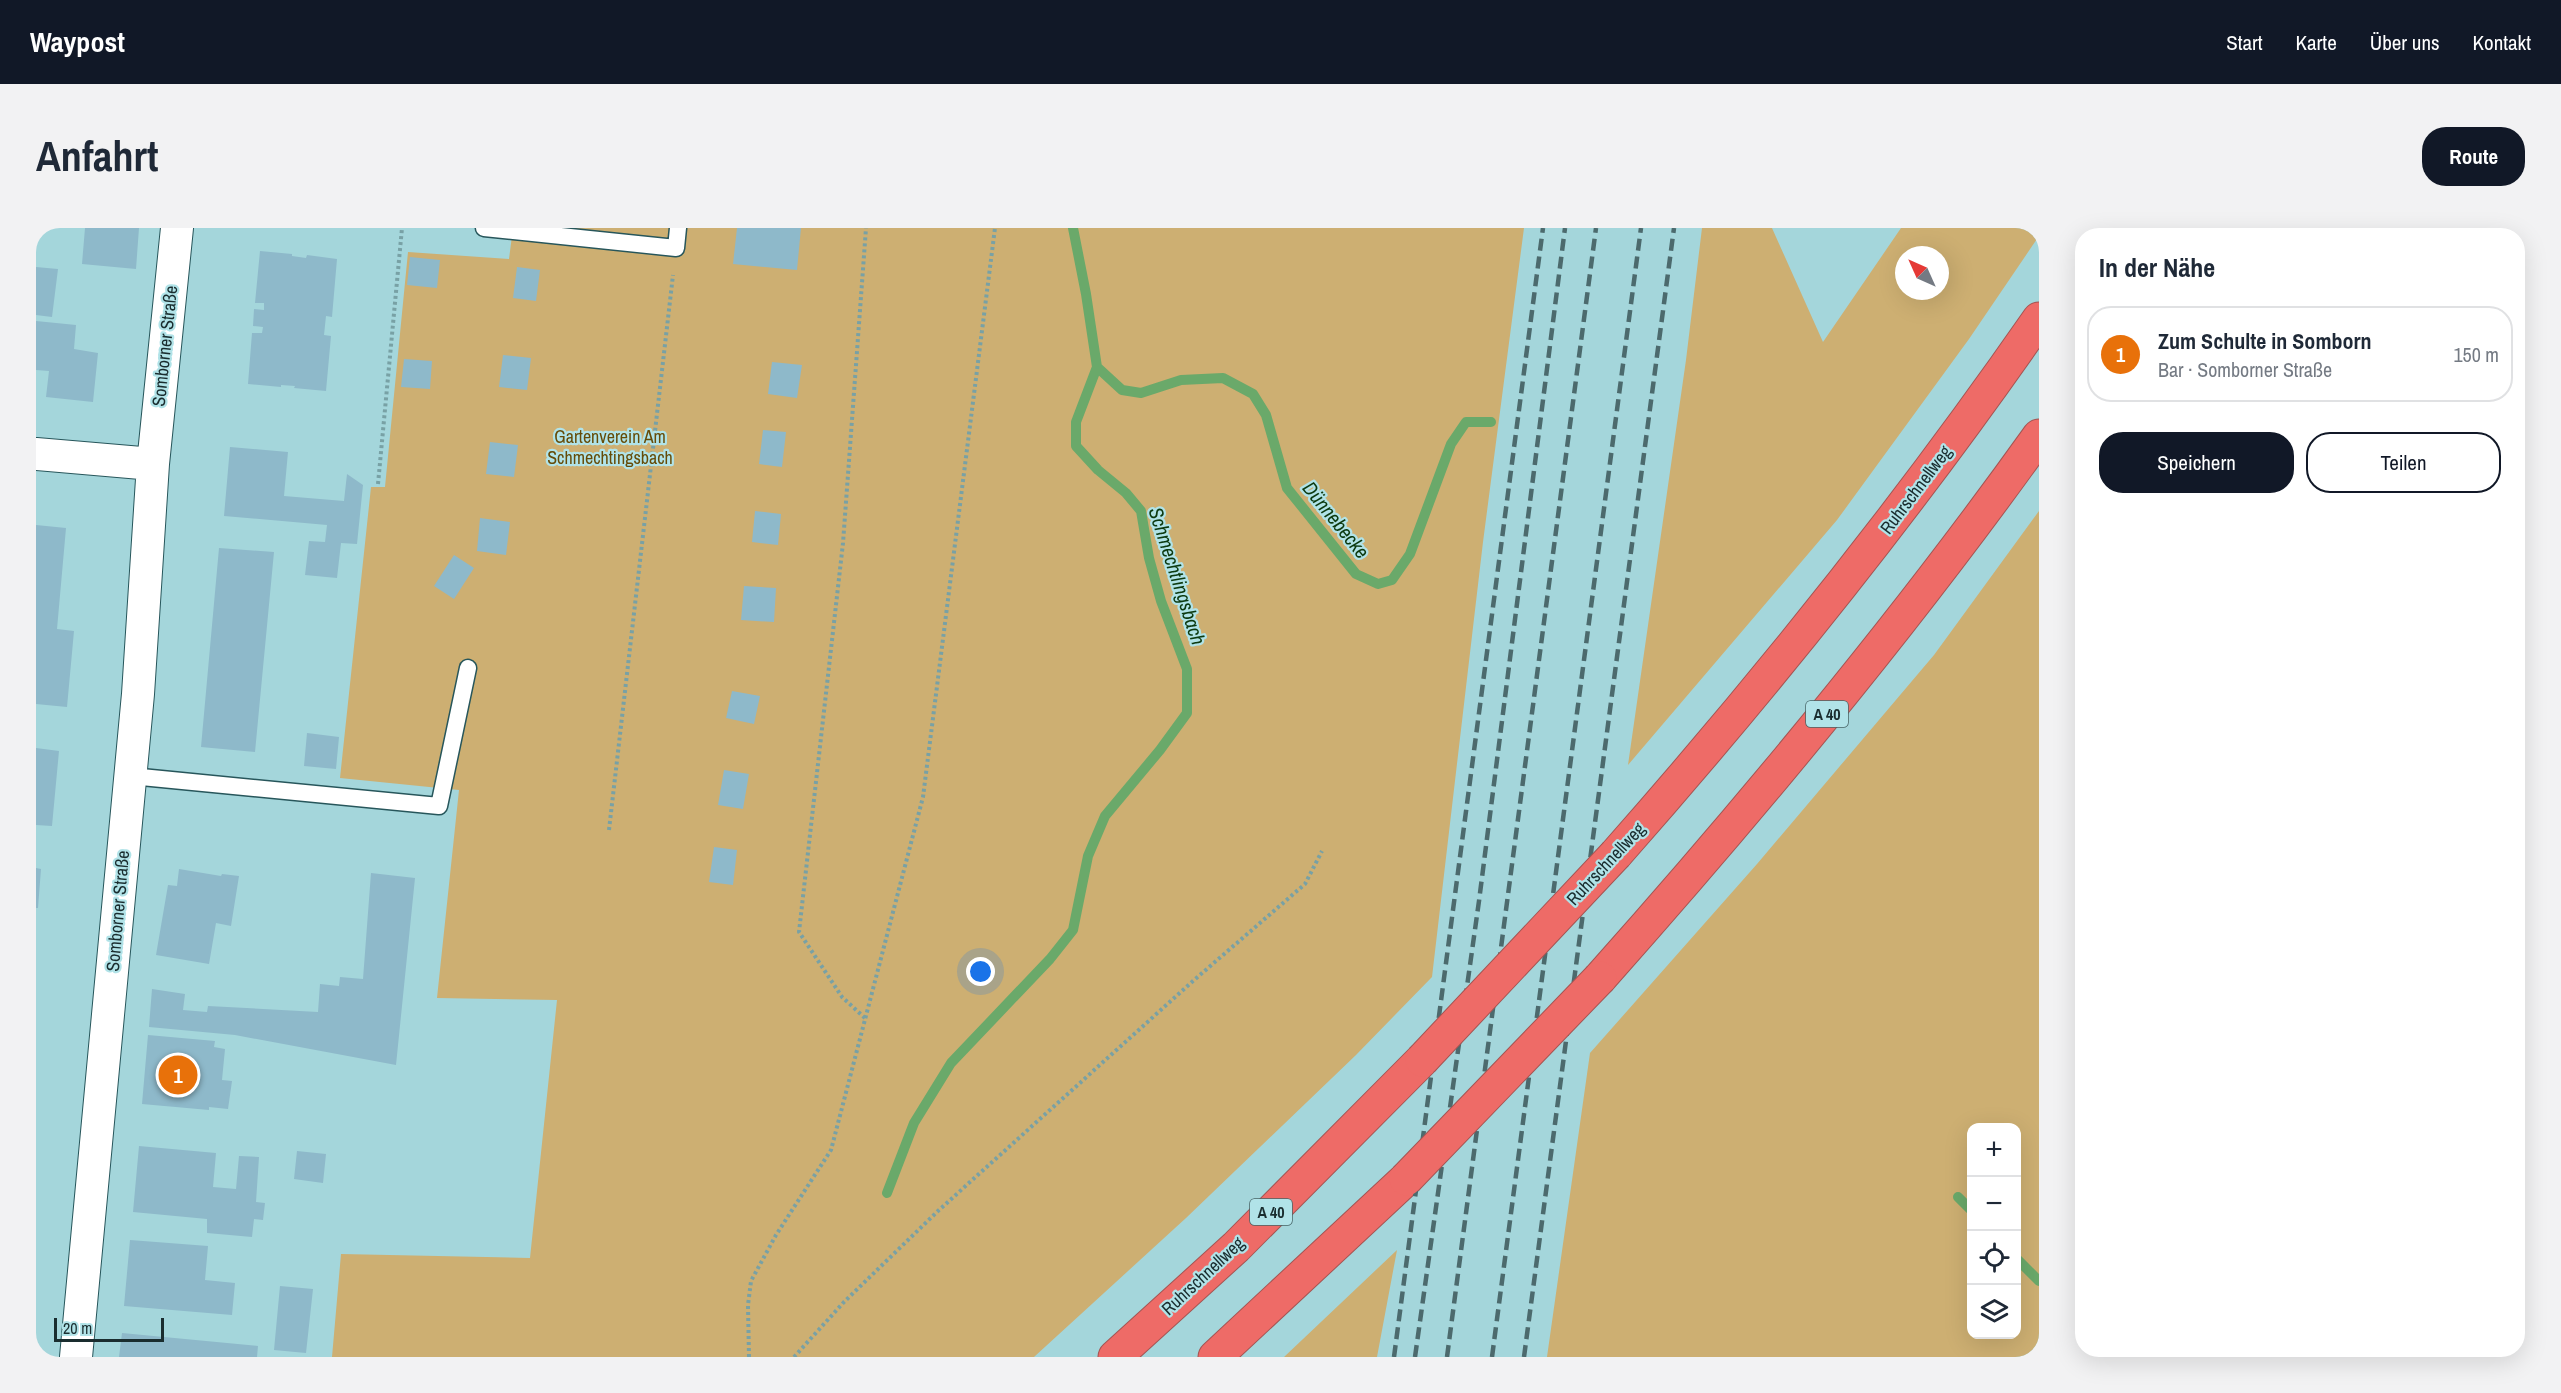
<!DOCTYPE html>
<html lang="de">
<head>
<meta charset="utf-8">
<style>
	:root { --surface:#fff; --page:#f2f2f3; --text:#1f2937; --muted:#747a83; --line:#e0e1e3; --accent:#111827 }
	body { margin:0; font-family:"Archivo Narrow",sans-serif; background:var(--page); color:var(--text) }
	.controls { position:absolute; right:18px; bottom:18px; display:grid; overflow:hidden; border-radius:12px; box-shadow:0 6px 24px #0002 }
	.controls button { width:54px; height:54px; display:grid; place-items:center; padding:0; border:0; border-bottom:2px solid var(--line); background:var(--surface); color:var(--text); font:30px sans-serif }
	.compass { position:absolute; left:1859px; top:18px; width:54px; height:54px; border-radius:50%; background:var(--surface); box-shadow:0 6px 24px #0002; rotate:315deg }
	.scale { position:absolute; left:18px; bottom:15px; width:110px; box-sizing:border-box; padding-left:6px; border:3px solid #1a2d2f; border-top:0; font-size:16px; line-height:21px; white-space:nowrap; color:#1a2d2f; -webkit-text-stroke:4px #b1e3e8; paint-order:stroke }
	.you { position:absolute; left:945px; top:744px; width:21px; height:21px; margin:-15px; border:4px solid #fff; border-radius:50%; background:#1a73e8; box-shadow:0 0 0 9px #1a73e833 }
	.badge { display:grid; place-items:center; width:39px; height:39px; border-radius:50%; background:var(--accent); color:#fff; font-size:20px; font-weight:700 }
	.pin { position:absolute; translate:-50% -50%; border:3px solid #fff; box-shadow:0 2px 6px #0006 }
	.list { margin:0; padding:0; list-style:none }
	h2 { display:flex; justify-content:space-between; align-items:center; height:78px; margin:0; padding:0 24px; font-size:26px }
	h2 small { font-size:20px; font-weight:400; color:var(--muted) }
	.list li { display:grid; grid-template-columns:39px 1fr auto; gap:18px; align-items:center; box-sizing:border-box; height:96px; margin:0 12px 12px; padding:0 12px; border:2px solid var(--line); border-radius:24px }
	.list b { display:block; font-size:22px; white-space:nowrap }
	.list p { margin:0; font-size:20px; white-space:nowrap; color:var(--muted) }
	.list em { font-size:20px; font-style:normal; color:var(--muted) }
	.actions { display:flex; gap:12px; padding:18px 24px }
	.actions a { flex:1; padding:14px 0; border:2px solid var(--accent); border-radius:24px; text-align:center; font-size:21px; color:var(--accent) }
	.actions .main { background:var(--accent); color:#fff }
	.icon { flex:none; width:33px; height:33px; fill:none; stroke:currentColor; stroke-width:2; stroke-linecap:round; stroke-linejoin:round }
	.map { position:relative; flex:none; width:2003px; height:1129px; overflow:hidden; border-radius:24px }
	header { display:flex; align-items:center; gap:36px; box-sizing:border-box; height:84px; padding:0 30px; background:var(--accent); color:#fff }
	header strong { font-size:28px }
	nav { display:flex; gap:33px; margin-inline-start:auto; font-size:21px }
	.intro { display:flex; align-items:center; justify-content:space-between; box-sizing:border-box; height:144px; padding:0 36px }
	h1 { margin:0; font-size:42px }
	.button { padding:15px 27px; border-radius:24px; background:var(--accent); color:#fff; font-size:21px; font-weight:700 }
	main { display:flex; gap:36px; padding:0 36px }
	aside { flex:1; background:var(--surface); border-radius:24px; box-shadow:0 6px 24px #0002 }
	.map>svg:first-child { display:block }
	.green { fill:#cdaf72; fill-rule:evenodd }
	.lines { fill:none; stroke-linecap:round; stroke-linejoin:round }
	.stream { stroke:#6aa96a; stroke-width:10 }
	.building { fill:#8eb9ca }
	.service-casing { stroke:#27565b; stroke-width:19 }
	.minor-casing { stroke:#27565b; stroke-width:34 }
	.motorway-casing { stroke:#a45553; stroke-width:35 }
	.path { stroke:#78a1a5; stroke-width:4; stroke-dasharray:3 3; stroke-linecap:butt }
	.service { stroke:#fff; stroke-width:16 }
	.minor { stroke:#fff; stroke-width:32 }
	.motorway { stroke:#ee6b67; stroke-width:33 }
	.rail { stroke:#4c6a6d; stroke-width:4.5; stroke-dasharray:12 6; stroke-linecap:butt }
	.motorway-bridge-casing { stroke:#a45553; stroke-width:35; stroke-linecap:butt }
	.motorway-bridge { stroke:#ee6b67; stroke-width:33 }
	.labels { text-anchor:middle; stroke-width:4.5; stroke-linejoin:round; paint-order:stroke }
	.shield { fill:#b1e3e8; stroke:#476466; stroke-width:1.5 }
	.shield-label { font-size:16px; font-weight:bold; fill:#1a2d2f }
	.street-label { font-size:18px; fill:#1a2d2f; stroke:#b1e3e8 }
	.park-label { font-size:18px; fill:#654b07; stroke:#b1e3e8 }
	.water-label { font-size:20px; font-style:italic; fill:#0c3a10; stroke:#b1e3e8 }
</style>
</head>
<body>
<header>
<strong>Waypost</strong>
<nav><a>Start</a><a>Karte</a><a>Über uns</a><a>Kontakt</a></nav>
</header>
<div class="intro"><h1>Anfahrt</h1><a class="button">Route</a></div>
<main>
<div class="map">
<svg width="2003" height="1129" viewBox="0 0 2003 1129">
	<rect width="100%" height="100%" fill="#a4d6db"/>
	<path class="green" d="M477 0H1488L1447 314 1396 749 1320 827 1150 990 998 1129H296L305 1026 494 1030 521 772 401 770 423 562 304 550 335 259H349L372 24 473 31Z
		M1666 0H1736L1787 114 1865 0H2003V8L1933 111 1801 292 1592 537 1650 132ZM1868 27H1904V63H1868Z
		M2003 283V1129H1511L1554 825 1721 636 1898 427ZM1936 900H1980V1106H1936Z
		M1361 1022 1341 1129H1248Z"/>
	<g class="lines">
		<path class="stream" d="M1061 139 1086 162 1105 165 1145 152 1187 150 1217 166 1230 187 1251 260 1320 346 1342 356 1356 352 1374 326 1415 216 1430 194H1455
			M851 965 878 895 915 835 1014 731 1037 702 1052 628 1069 588 1124 522 1151 485V441L1125 373 1113 330 1105 283 1090 265 1062 242 1040 218V194L1061 139 1050 66 1037 0
			M1922 969 1936 983
			M1980 1030 2003 1053"/>
	</g>
	<path class="building" d="M0 0H9L0 8Z
		M49 0H103L100 41 46 36Z
		M701 0H765L761 42 697 36Z
		M224 23 256 26V28L270 30 271 27 301 31 296 89 290 88 288 107 295 108 290 163 258 160 259 158 245 157V159L212 156 216 105H226L227 99 217 98 218 81 228 82V75H219Z
		M374 29 404 32 401 60 371 57Z
		M0 39 22 41 16 89 0 87Z
		M481 39 504 42 500 73 477 70Z
		M0 93 40 97 38 121 62 125 57 174 10 169 13 143 0 142Z
		M467 127 495 130 491 162 463 159Z
		M368 131 396 133 394 161 365 159Z
		M736 134 766 137 761 170 732 166Z
		M727 202 750 204 746 239 723 236Z
		M454 214 482 217 478 249 450 246Z
		M194 219 252 224 248 268 308 273 311 246 327 257 321 316 305 315 301 350 269 347 273 313 289 314 291 297 188 288Z
		M719 283 745 286 742 317 716 314Z
		M444 290 474 294 470 327 441 323Z
		M0 297 30 300 21 401 38 403 31 479 0 476Z
		M183 320 238 324 219 524 165 519Z
		M418 327 438 340 418 371 398 358Z
		M708 358 740 360 738 394 705 392Z
		M696 463 724 468 718 496 690 490Z
		M271 505 303 509 300 541 268 538Z
		M0 520 23 523 16 598 0 597Z
		M688 542 713 546 707 581 682 577Z
		M678 619 701 622 697 657 673 654Z
		M0 640 5 641 2 680H0Z
		M143 641 185 648 186 646 203 648 195 698 180 695 173 736 120 727 132 657 141 658Z
		M335 645 379 650 360 837 199 807 113 799 116 761 149 766 147 782 171 784 172 778 282 784 284 756 303 758 304 749 327 751Z
		M112 807 179 813 178 819 189 821 186 852 196 853 192 881 173 879V882L106 876Z
		M103 918 180 925 177 959 200 961 203 928 223 929 220 974 229 975 227 992 218 991 216 1009 171 1005V991L97 984Z
		M261 923 290 926 287 955 258 951Z
		M94 1012 172 1018 169 1052 199 1055 196 1087 88 1078Z
		M244 1058 277 1061 270 1125 238 1122Z
		M86 1105 222 1118 221 1129H83Z"/>
	<g class="lines">
		<g class="service-casing">
			<path id="service" d="M448 0 640 20 642 0
				M95 548 403 578 432 440"/>
		</g>
		<g class="minor-casing">
			<path id="minor" d="M0 226 117 236
				M40 1129 102 466 117 236 141 0"/>
		</g>
		<g class="motorway-casing">
			<path id="motorway" d="M1580 626C1731 455 1873 278 2003 91
				M1564 750C1719 576 1867 398 2003 208
				M1079 1129 1200 1019 1386 832
				M1179 1129 1370 951"/>
		</g>
		<path class="path" d="M342 256 366 0
			M573 602 637 47
			M829 790 806 769 763 704 807 315 830 0
			M713 1129 712 1077 715 1053 740 1007 795 922 887 569 959 0
			M758 1129 808 1074 903 982 1157 753 1269 656 1286 623"/>
		<use href="#service" class="service"/>
		<use href="#minor" class="minor"/>
		<use href="#motorway" class="motorway"/>
		<path class="rail" d="M1358 1129 1507 0
			M1379 1129 1443 673 1529 0
			M1411 1129 1560 0
			M1456 1129 1605 0
			M1488 1129 1638 0"/>
		<g class="motorway-bridge-casing">
			<path id="motorway-bridge" d="M1386 832 1580 626
				M1370 951 1564 750"/>
		</g>
		<use href="#motorway-bridge" class="motorway-bridge"/>
	</g>
	<g class="labels">
		<g class="shield">
			<rect x="1770" y="473" width="42" height="26" rx="4.5"/>
			<rect x="1214" y="971" width="42" height="26" rx="4.5"/>
		</g>
		<g class="shield-label">
			<text x="1791" y="492">A 40</text>
			<text x="1235" y="990">A 40</text>
		</g>
		<g class="street-label">
			<text transform="translate(129 118) rotate(-84)" y="6">Somborner Straße</text>
			<text transform="translate(1880 262) rotate(-53)" y="6">Ruhrschnellweg</text>
			<text transform="translate(1570 636) rotate(-47)" y="6">Ruhrschnellweg</text>
			<text transform="translate(82 683) rotate(-85)" y="6">Somborner Straße</text>
			<text transform="translate(1167 1048) rotate(-43)" y="6">Ruhrschnellweg</text>
		</g>
		<g class="park-label">
			<text x="574" y="215">Gartenverein Am<tspan x="574" dy="21">Schmechtingsbach</tspan></text>
		</g>
		<g class="water-label">
			<text transform="translate(1300 292) rotate(51)" y="7">Dünnebecke</text>
			<text transform="translate(1141 348) rotate(72)" y="7">Schmechtlingsbach</text>
		</g>
	</g>
</svg>
<div class="controls">
<button>+</button>
<button>−</button>
<button><svg class="icon" aria-label="locate" viewBox="0 0 24 24"><circle cx="12" cy="12" r="6"/><path d="M12 2v4M12 18v4M2 12h4M18 12h4"/></svg></button>
<button><svg class="icon" aria-label="layers" viewBox="0 0 24 24"><path d="M12 4l9 5-9 5-9-5zM3 14l9 5 9-5"/></svg></button>
</div>
<svg class="compass" viewBox="-18 -18 36 36"><path d="M0-13l5 13h-10z" fill="#e53935"/><path d="M0 13l5-13h-10z" fill="#747a83"/></svg>
<div class="scale">20 m</div>
<div class="you"></div>
<div class="pin badge" style="left:142px;top:847px;background:#e8710a">1</div>
</div>
<aside>
<h2>In der Nähe<small></small></h2>
<ul class="list">
<li><span class="badge" style="background:#e8710a">1</span><div><b>Zum Schulte in Somborn</b><p>Bar · Somborner Straße</p></div><em>150 m</em></li>
</ul>
<div class="actions"><a class="main">Speichern</a><a>Teilen</a></div>
</aside>
</main>
</body>
</html>
